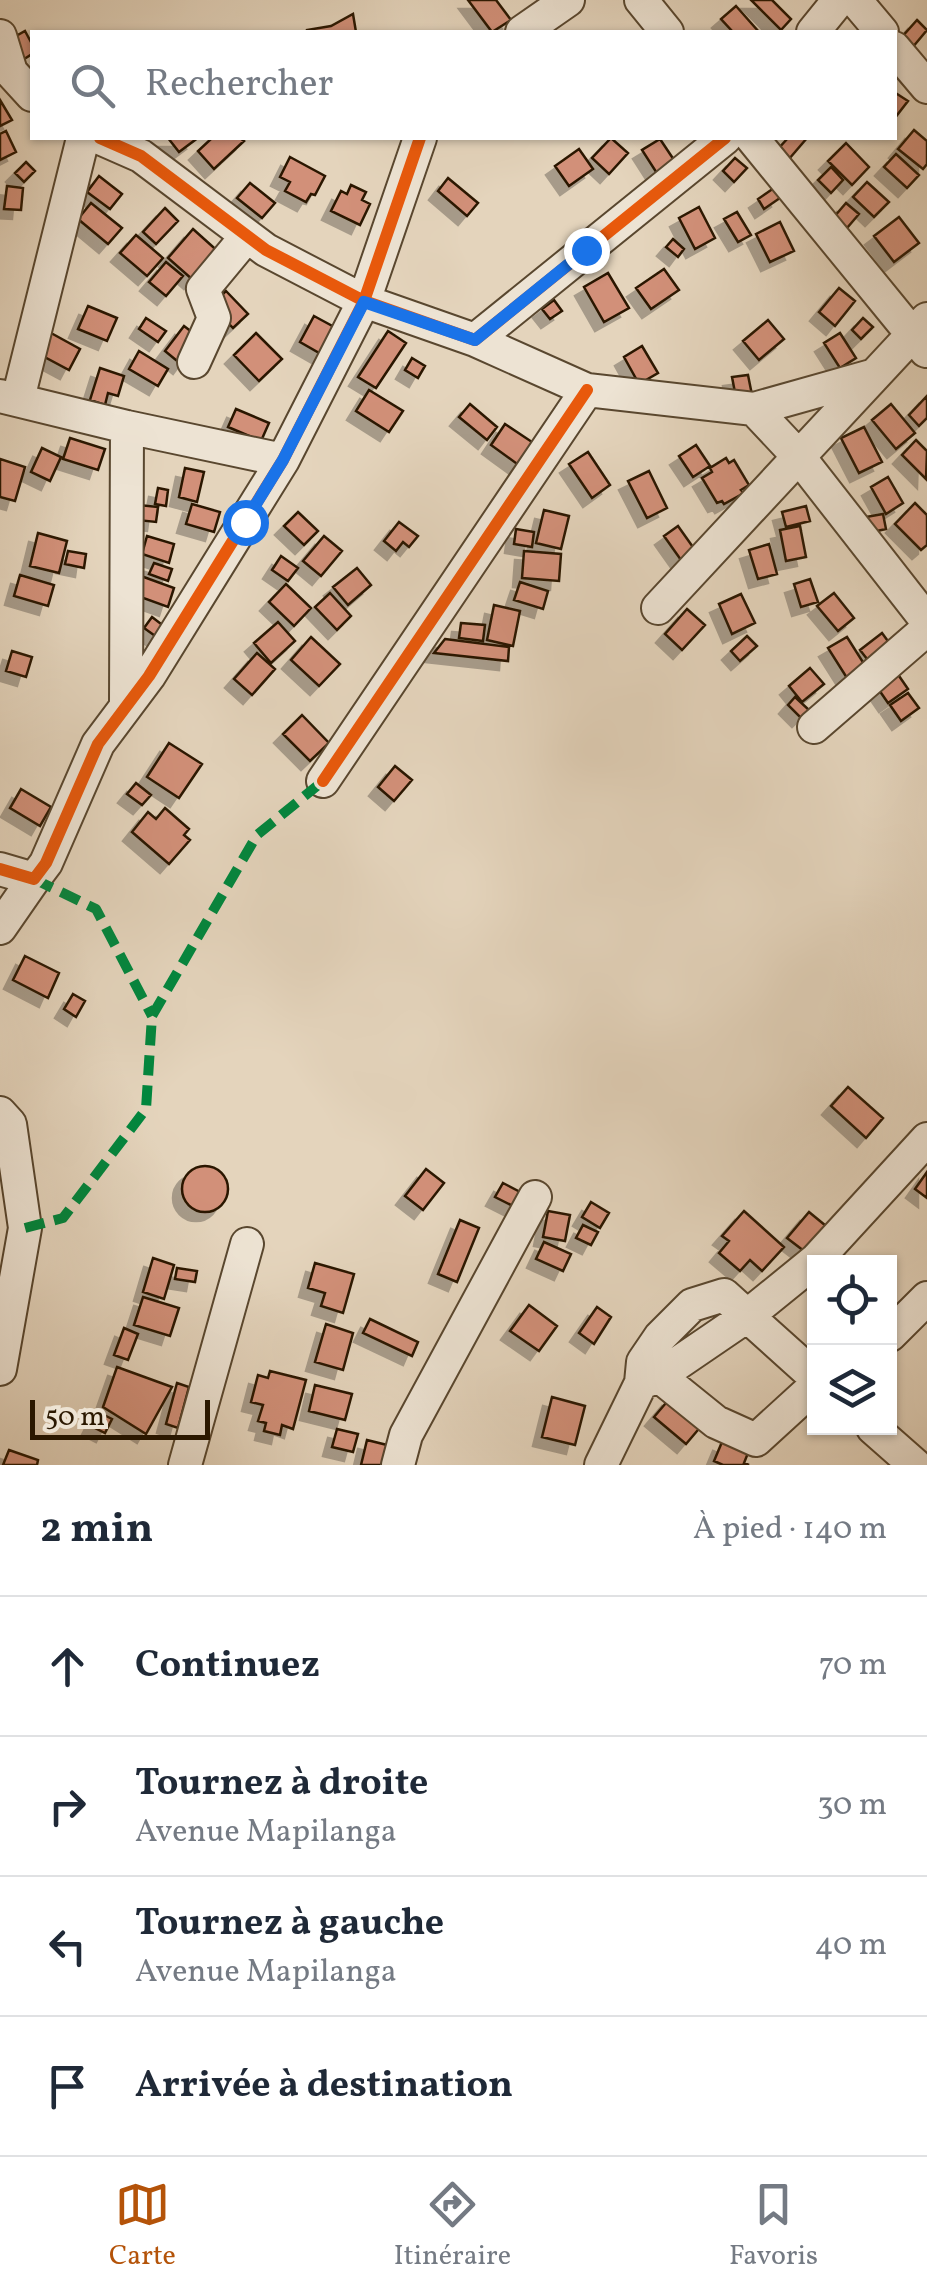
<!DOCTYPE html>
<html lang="fr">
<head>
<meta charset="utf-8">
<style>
	:root { --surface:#fff; --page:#f2f2f3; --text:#1f2937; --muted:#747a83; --line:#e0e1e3; --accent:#b45309 }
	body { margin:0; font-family:Vollkorn,serif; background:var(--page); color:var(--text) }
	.controls { position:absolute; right:30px; bottom:30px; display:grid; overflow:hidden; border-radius:0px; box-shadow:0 2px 8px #0004 }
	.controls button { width:90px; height:90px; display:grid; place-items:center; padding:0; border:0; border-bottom:2px solid var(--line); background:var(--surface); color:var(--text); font:50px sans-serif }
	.scale { position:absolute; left:30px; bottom:25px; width:180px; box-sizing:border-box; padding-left:10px; border:5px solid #2b1800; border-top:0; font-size:28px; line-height:35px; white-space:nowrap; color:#2b1800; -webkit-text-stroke:8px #ede3d3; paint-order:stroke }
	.stop { position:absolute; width:30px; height:30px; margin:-22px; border:8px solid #1a73e8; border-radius:50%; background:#fff }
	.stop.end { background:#1a73e8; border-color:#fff; box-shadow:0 2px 10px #0008 }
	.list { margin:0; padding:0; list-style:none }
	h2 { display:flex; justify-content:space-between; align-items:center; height:130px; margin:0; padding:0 40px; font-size:42px }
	h2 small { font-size:32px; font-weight:400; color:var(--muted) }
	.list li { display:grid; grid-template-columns:65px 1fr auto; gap:30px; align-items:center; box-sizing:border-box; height:140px; padding:0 40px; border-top:2px solid var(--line) }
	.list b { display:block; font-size:38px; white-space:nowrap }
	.list p { margin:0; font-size:32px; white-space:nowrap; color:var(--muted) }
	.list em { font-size:32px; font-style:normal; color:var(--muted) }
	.icon { flex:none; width:55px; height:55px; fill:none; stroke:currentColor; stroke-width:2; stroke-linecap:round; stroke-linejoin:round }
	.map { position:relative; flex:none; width:927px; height:1465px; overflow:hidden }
	.search { position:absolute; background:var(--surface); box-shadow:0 2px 8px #0004; left:30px; right:30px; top:30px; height:110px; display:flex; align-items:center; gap:25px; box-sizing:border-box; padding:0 35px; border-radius:0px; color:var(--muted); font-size:38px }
	.sheet { height:690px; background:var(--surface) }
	nav { display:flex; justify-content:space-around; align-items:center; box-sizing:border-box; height:140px; border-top:2px solid var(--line); background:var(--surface); font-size:28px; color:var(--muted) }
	nav a { display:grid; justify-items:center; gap:5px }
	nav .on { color:var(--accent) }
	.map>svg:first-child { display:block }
	.building { fill:#d29079; stroke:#2b1800; stroke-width:2.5; filter:url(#shadow) }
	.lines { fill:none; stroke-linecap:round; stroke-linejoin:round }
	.minor-casing { stroke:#59472f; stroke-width:36 }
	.minor { stroke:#ede3d3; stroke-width:32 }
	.quiet { stroke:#00873e; stroke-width:10; stroke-dasharray:20 10; stroke-linecap:butt }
	.cycleway-casing { stroke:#ede3d3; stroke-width:19 }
	.cycleway { stroke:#e8590c; stroke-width:12 }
	.route { stroke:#1a73e8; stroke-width:12 }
</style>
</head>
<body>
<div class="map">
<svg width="927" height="1465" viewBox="0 0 927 1465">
	<defs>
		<filter id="shadow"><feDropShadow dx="-9" dy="9" stdDeviation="0" flood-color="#0004"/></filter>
	</defs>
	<rect width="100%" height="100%" fill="#e4d4bc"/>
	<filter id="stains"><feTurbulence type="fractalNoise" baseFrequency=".002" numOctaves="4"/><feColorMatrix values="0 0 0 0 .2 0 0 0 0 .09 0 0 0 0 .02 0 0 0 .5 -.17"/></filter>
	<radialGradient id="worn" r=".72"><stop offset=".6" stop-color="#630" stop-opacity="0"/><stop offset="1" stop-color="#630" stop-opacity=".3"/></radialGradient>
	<path class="building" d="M468 0H496L511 20 492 32Z
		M751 0H772L791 19 781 30Z
		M736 6 759 32H733L721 19Z
		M353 14 356 32H307V30L331 26Z
		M917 20 927 30 912 48 901 38Z
		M25 31 32 44V54L21 61 9 40Z
		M894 92 908 101 894 119Z
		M0 100 12 120 0 126Z
		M914 130 927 141V164L923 169 898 149Z
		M6 131 16 152 0 160V134Z
		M168 138H193L195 140 179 152Z
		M212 138H240L244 141 214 169 198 151Z
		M611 138 628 153 609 174 592 158Z
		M788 138H807L789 159 778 149Z
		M660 139 678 166 660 178 642 150Z
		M846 143 869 167 852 185 828 161Z
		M579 149 593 169 569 186 555 166Z
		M896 154 919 175 907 188 884 167Z
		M290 157 325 176 315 195 311 194 306 202 285 191 290 182 280 177Z
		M735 158 747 168 734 182 723 171Z
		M26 162 35 171 24 182 15 173Z
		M831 167 843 180 831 193 818 180Z
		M99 176 122 194 110 209 87 192Z
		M448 178 478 203 467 216 438 191Z
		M867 182 889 202 874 217 853 197Z
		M250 183 275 203 262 218 237 198Z
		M351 185 366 192 362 200 370 204 360 225 331 211 341 191 347 194Z
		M7 186 23 188 21 210 4 209Z
		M774 188 780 198 764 209 758 199Z
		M91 203 122 228 108 244 78 219Z
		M846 203 859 214 847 228 834 217Z
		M699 207 715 238 695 249 679 218Z
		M165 208 178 221 156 244 143 232Z
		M737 212 751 235 738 242 724 219Z
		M899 217 919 243 894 262 874 236Z
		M780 222 794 251 770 262 756 234Z
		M193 229 222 255 193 280 168 258Z
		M136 235 163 258 147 276 120 253Z
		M673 239 684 249 678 257 666 247Z
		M166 262 183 276 166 296 149 282Z
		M664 269 679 290 651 309 636 288Z
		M608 273 629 308 604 322 584 287Z
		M839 288 855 301 835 326 819 312Z
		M226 291 248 314 233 328 211 305Z
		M554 300 562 311 550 319 542 309Z
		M88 306 117 318 107 341 78 329Z
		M314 316 336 328 321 354 300 342Z
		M146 318 166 331 158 342 139 329Z
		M863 318 873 327 861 339 852 330Z
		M768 320 784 339 759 360 743 341Z
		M184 326 201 339 182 365 165 351Z
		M388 331 406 343 376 388 358 377Z
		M51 333 80 349 69 370 39 354Z
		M256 333 282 359 259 381 234 355Z
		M840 333 856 358 840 368 824 343Z
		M642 346 658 373 639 384 624 357Z
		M139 351 168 369 158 386 129 369Z
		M412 358 425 366 418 378 405 370Z
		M100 368 124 376 118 396 108 393 105 405 90 400Z
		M748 375 753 400 737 403 732 377Z
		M369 390 403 411 389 432 356 411Z
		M927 396V418L919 426 909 415Z
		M470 404 497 427 487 440 459 417Z
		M891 404 915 433 896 449 872 420Z
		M236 409 269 423 261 441 228 427Z
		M505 424 535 444 520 466 491 445Z
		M864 427 882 462 859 473 841 438Z
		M70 438 105 449 98 470 63 459Z
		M916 440 927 451 926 479 902 455Z
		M696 445 710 466 693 477 679 456Z
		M42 448 61 457 50 481 31 472Z
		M588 452 610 485 592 498 569 464Z
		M726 458 729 463 734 460 749 485 741 490 744 493 724 504 722 501 717 503 702 478 712 472 710 468Z
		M0 459 25 467 15 501 0 497Z
		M185 468 204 472 197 502 179 497Z
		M649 471 667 508 647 518 628 481Z
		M888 477 903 503 886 514 871 487Z
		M158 488 168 490 166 506 155 504Z
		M915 503 927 515V545L921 550 895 524Z
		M192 504 220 512 214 532 186 524Z
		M139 505 158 507 156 522 137 520Z
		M806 506 810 521 786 527 782 512Z
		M544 510 569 516 561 549 536 543Z
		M298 512 318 531 304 545 284 526Z
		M883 514 886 529 868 533 866 517Z
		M399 522 418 536 409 547 403 542 396 551 384 541Z
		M678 526 695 550 681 560 664 536Z
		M800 526 806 557 786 561 780 530Z
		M516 529 534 532 532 547 514 544Z
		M38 533 67 541 59 573 30 566Z
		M147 536 174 544 169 563 142 554Z
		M324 536 342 551 321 576 303 561Z
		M769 544 777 574 758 579 749 550Z
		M68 551 86 554 84 568 65 564Z
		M524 551 561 554 559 581 522 578Z
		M281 556 298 568 288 581 272 570Z
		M154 563 172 569 168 581 149 574Z
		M357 568 371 585 348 605 333 587Z
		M20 575 54 585 48 606 14 596Z
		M141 576 174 588 168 607 135 595Z
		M810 579 818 602 801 607 794 584Z
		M520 582 548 591 543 609 514 600Z
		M286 584 311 608 294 626 269 602Z
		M330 593 351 616 337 630 315 607Z
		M834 593 854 618 838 631 817 606Z
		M741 594 755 623 732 634 719 604Z
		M494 605 520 611 513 646 487 640Z
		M687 609 705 625 682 650 665 634Z
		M152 617 165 627 158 638 144 628Z
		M278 622 295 641 271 663 254 643Z
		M461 623 485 625 483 641 459 638Z
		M882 633 893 648 871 664 860 650Z
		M747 636 757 646 740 661 731 651Z
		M311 637 340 664 319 686 291 660Z
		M847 637 866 667 847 678 828 648Z
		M445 639 509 647 508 661 434 653Z
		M12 651 32 657 26 677 6 671Z
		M257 653 275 669 252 695 234 679Z
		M810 668 824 684 802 702 789 686Z
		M897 673 908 689 888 703 877 687Z
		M908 693 919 708 901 721 890 705Z
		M795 697 809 710 801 718 788 705Z
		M302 715 329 743 310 761 283 734Z
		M169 743 202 764 179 798 147 777Z
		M395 766 412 780 394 801 378 787Z
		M136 783 151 795 142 805 127 794Z
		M21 789 51 807 40 826 10 808Z
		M165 808 189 829 184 835 190 840 169 864 132 832 148 812 156 819Z
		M25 956 59 973 48 998 13 980Z
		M73 994 85 1001 76 1017 64 1009Z
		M848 1087 883 1118 866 1138 831 1106Z
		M182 1189a23 23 0 1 1 46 0a23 23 0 1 1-46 0Z
		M426 1169 444 1183 423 1210 405 1196Z
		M927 1172V1198L915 1189Z
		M503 1183 522 1193 515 1207 495 1197Z
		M591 1202 609 1213 600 1228 582 1217Z
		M548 1211 570 1215 565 1241 543 1237Z
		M744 1211 784 1247 762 1271 750 1260 740 1271 719 1253 729 1241 722 1236Z
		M809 1212 826 1226 804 1251 787 1238Z
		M460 1220 479 1228 457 1282 438 1274Z
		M583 1225 598 1232 591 1245 576 1238Z
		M544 1242 571 1254 563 1271 536 1259Z
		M153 1258 174 1265 164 1299 143 1292Z
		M315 1263 354 1274 343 1313 321 1306 325 1293 308 1288Z
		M177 1268 197 1271 195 1282 175 1279Z
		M143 1297 179 1308 170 1336 134 1325Z
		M529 1305 557 1326 539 1351 510 1331Z
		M597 1307 611 1317 594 1344 579 1333Z
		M370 1319 418 1342 412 1356 363 1333Z
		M326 1324 353 1333 343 1370 315 1362Z
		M124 1328 138 1334 128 1360 114 1355Z
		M117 1367 172 1387 146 1434 103 1407Z
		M270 1371 306 1380 293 1429 282 1425 280 1435 264 1431 266 1423 258 1421 263 1405 251 1402 258 1375 268 1378Z
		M177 1383 189 1387 178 1428 166 1424Z
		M315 1385 352 1394 345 1420 309 1411Z
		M552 1397 585 1406 575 1445 542 1437Z
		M671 1397 703 1424 686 1444 654 1417Z
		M98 1412 112 1419 105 1433 91 1426Z
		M337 1429 358 1434 353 1452 332 1447Z
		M367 1440 387 1445 382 1465H361Z
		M722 1442 748 1453 744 1463 749 1465H723L714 1461Z
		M9 1450 38 1460 37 1465H3Z"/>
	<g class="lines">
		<g class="minor-casing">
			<path id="minor" d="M641 0 667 32
				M855 0 882 32
				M522 32 568 0
				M813 32 839 0
				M0 36 11 72 32 95
				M894 48 927 87
				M100 138 141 156 266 250 364 301 475 340 725 138
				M752 138 926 351
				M475 340 587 390 754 409 875 375
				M194 362 214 318 203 289 247 236
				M0 396 127 427 283 460
				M18 399 83 138
				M754 409 799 457 927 621
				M658 608 927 319
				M126 705 127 427
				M814 727 927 629
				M323 781 587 390
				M0 869 34 879 46 863 98 744 149 676 283 460 364 301 420 138
				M0 928 34 879
				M0 1113 10 1124 25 1228 0 1369
				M890 1335 927 1298
				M659 1376 716 1422 756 1440 814 1387
				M641 1383 643 1362 660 1337 692 1305 724 1295 814 1376
				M873 1428 915 1465
				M185 1465 247 1244
				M398 1465 406 1435 535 1197
				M601 1465 641 1383 659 1376 747 1316 816 1260 927 1139"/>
		</g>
		<use href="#minor" class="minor"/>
		<path class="quiet" d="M34 879 96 909 152 1016
			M25 1228 63 1218 146 1109 152 1016 257 835 323 781"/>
		<g class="cycleway-casing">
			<path id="cycleway" d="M100 138 141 156 266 250 364 301 475 340 725 138
				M323 781 587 390
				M0 869 34 879 46 863 98 744 149 676 283 460 364 301 420 138"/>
		</g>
		<use href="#cycleway" class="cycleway"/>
	</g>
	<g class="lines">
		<path class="route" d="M245 522 283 460 364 302 475 340 586 250"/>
	</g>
	<rect width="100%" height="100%" filter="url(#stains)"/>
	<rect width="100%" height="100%" fill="url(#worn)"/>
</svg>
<div class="controls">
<button><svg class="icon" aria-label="locate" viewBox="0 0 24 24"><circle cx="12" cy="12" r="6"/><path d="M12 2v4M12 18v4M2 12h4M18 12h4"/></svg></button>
<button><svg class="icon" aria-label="layers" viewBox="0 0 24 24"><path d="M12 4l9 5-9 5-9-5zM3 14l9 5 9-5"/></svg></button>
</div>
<div class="scale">50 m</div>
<div class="stop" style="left:245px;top:522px"></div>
<div class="stop end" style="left:586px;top:250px"></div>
<div class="search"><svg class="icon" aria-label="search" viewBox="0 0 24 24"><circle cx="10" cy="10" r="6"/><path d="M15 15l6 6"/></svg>Rechercher</div>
</div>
<section class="sheet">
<h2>2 min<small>À pied · 140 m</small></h2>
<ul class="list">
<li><svg class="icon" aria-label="ahead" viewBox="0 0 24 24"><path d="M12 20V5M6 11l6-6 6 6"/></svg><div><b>Continuez</b></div><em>70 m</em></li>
<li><svg class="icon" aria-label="right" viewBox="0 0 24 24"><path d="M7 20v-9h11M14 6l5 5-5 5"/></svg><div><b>Tournez à droite</b><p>Avenue Mapilanga</p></div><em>30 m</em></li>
<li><svg class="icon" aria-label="left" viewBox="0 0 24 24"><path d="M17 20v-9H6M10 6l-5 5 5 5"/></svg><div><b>Tournez à gauche</b><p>Avenue Mapilanga</p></div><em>40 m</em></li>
<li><svg class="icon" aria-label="arrive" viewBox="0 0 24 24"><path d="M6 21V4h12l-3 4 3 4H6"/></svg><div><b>Arrivée à destination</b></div></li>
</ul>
</section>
<nav>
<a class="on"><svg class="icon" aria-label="map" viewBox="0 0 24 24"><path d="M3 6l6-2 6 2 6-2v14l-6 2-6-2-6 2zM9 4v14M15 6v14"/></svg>Carte</a>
<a><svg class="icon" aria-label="directions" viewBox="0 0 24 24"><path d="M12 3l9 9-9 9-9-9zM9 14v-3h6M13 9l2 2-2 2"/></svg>Itinéraire</a>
<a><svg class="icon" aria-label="saved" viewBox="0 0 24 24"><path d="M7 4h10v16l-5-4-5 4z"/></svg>Favoris</a>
</nav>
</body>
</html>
